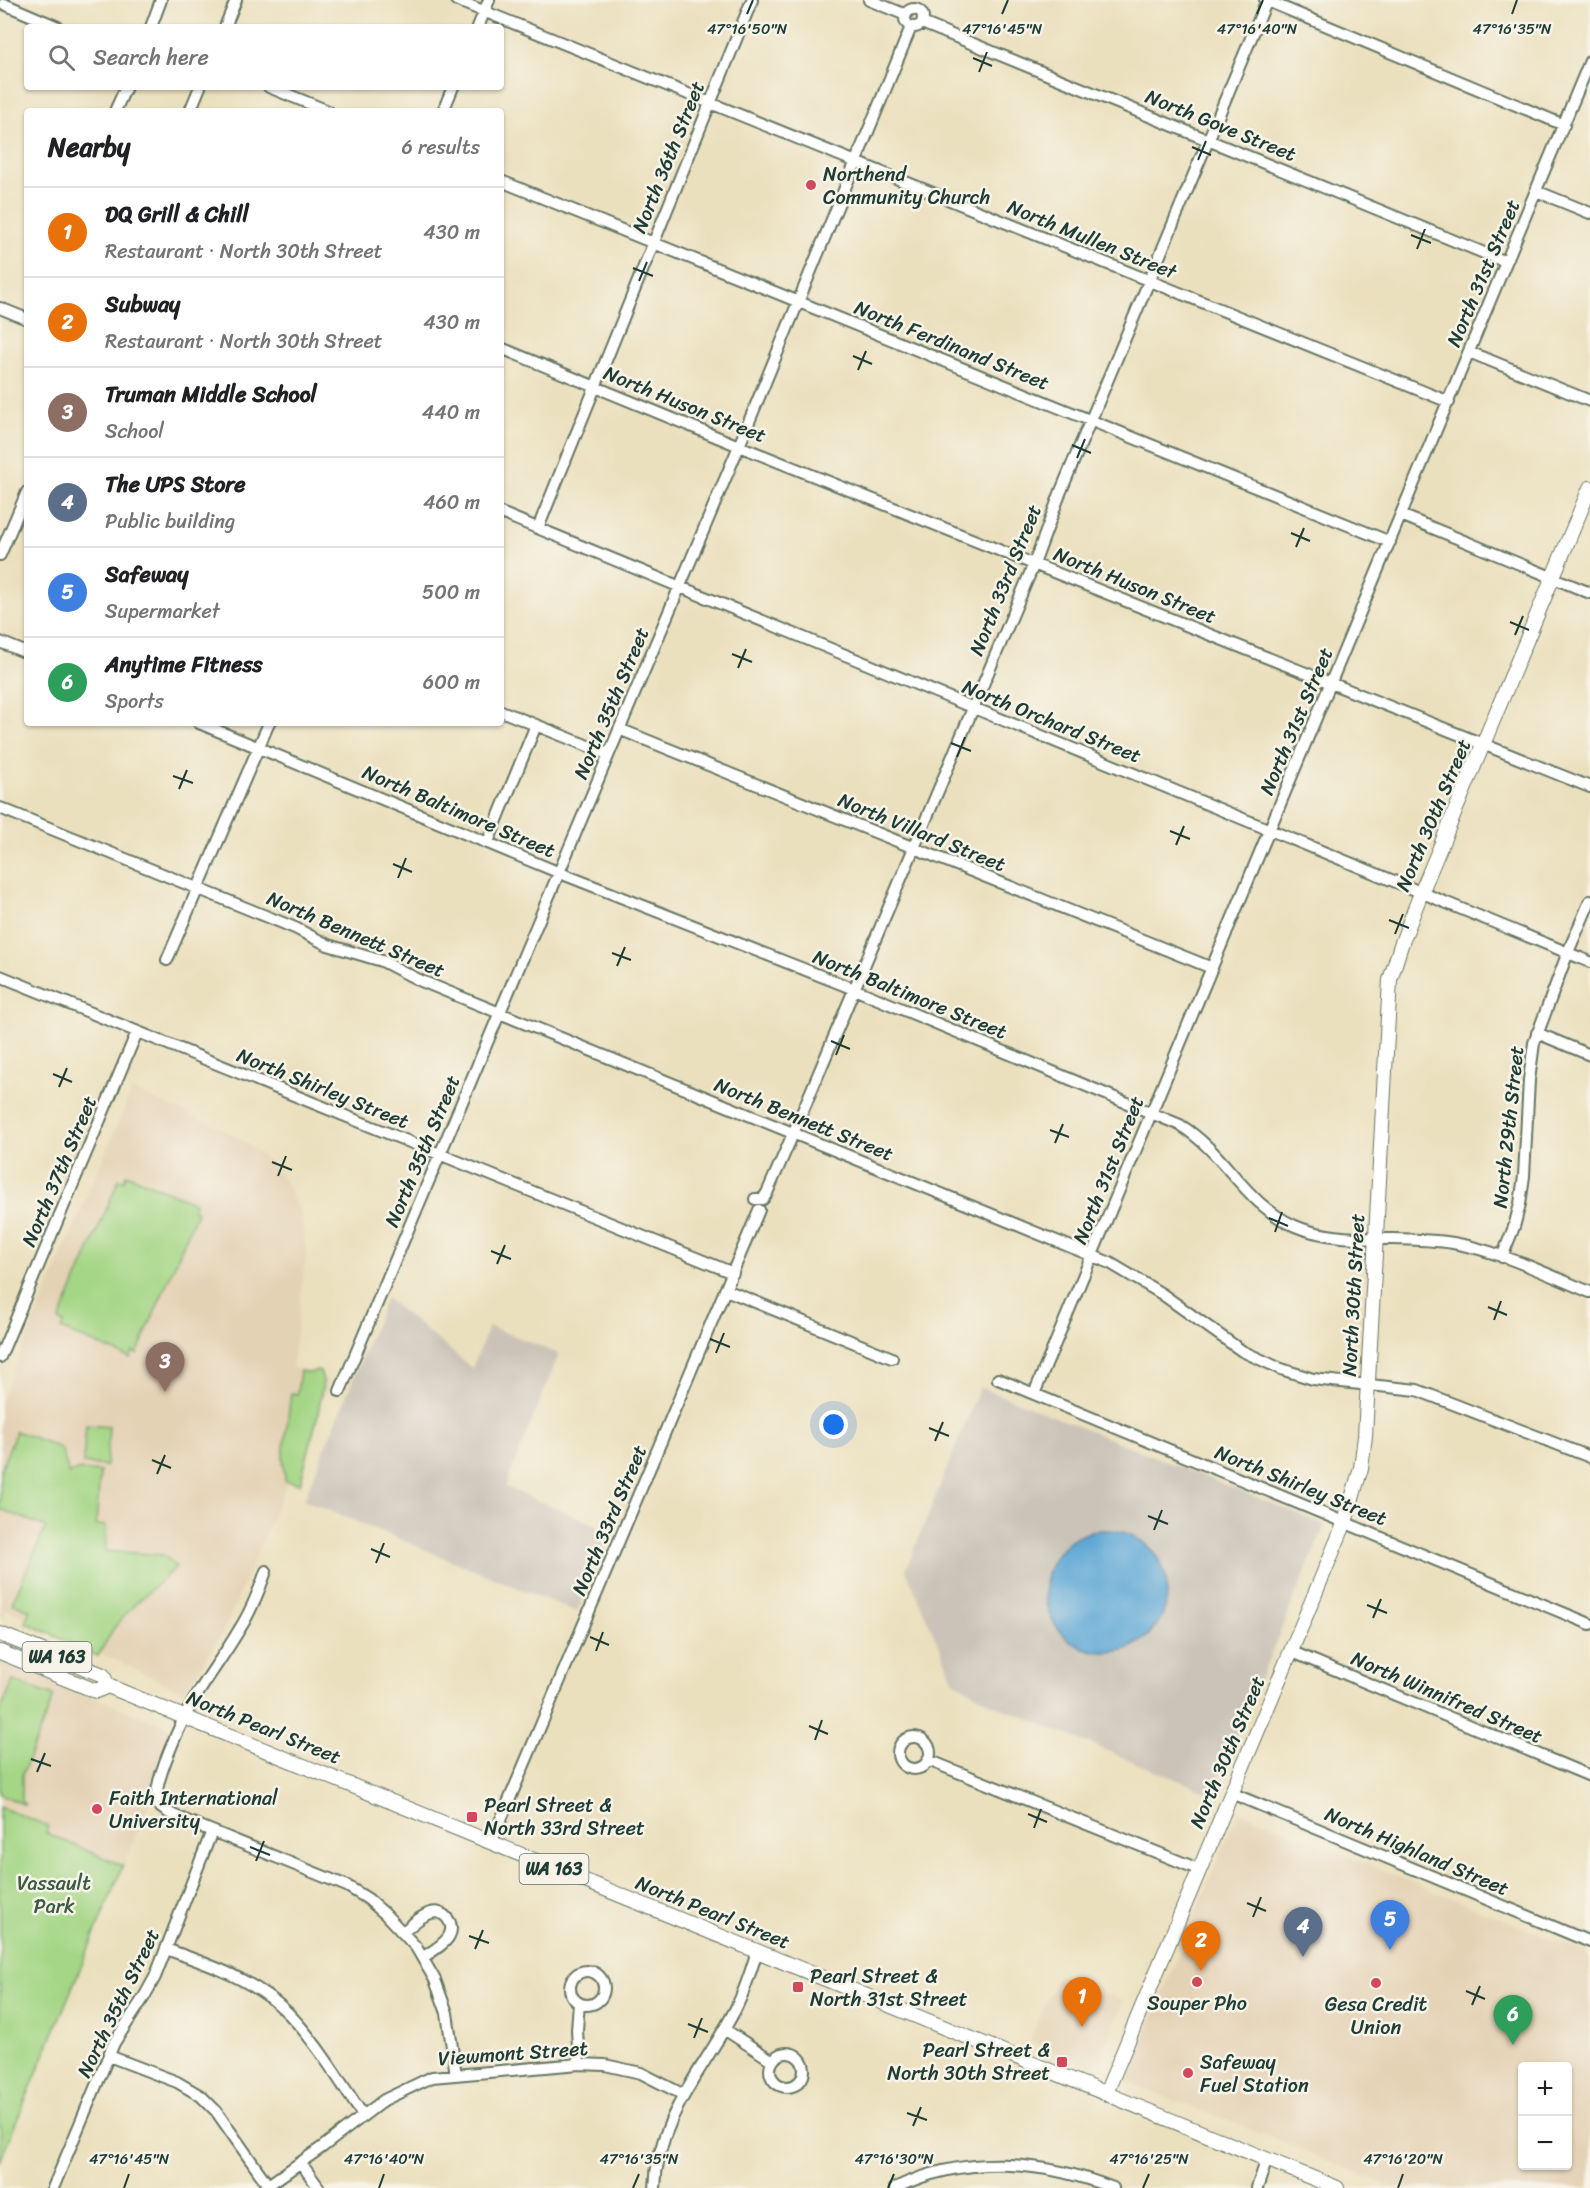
<!DOCTYPE html>
<html lang="en">
<head>
<meta charset="utf-8">
<style>
	:root { --surface:#fff; --page:#f6f6f6; --text:#202124; --muted:#757577; --line:#e0e0e0; --accent:#d93025 }
	body { margin:0; font-family:Sriracha,sans-serif; background:var(--page); color:var(--text) }
	.controls { position:absolute; right:18px; bottom:18px; display:grid; overflow:hidden; border-radius:6px; box-shadow:0 2px 4px #0004 }
	.controls button { width:54px; height:54px; display:grid; place-items:center; padding:0; border:0; border-bottom:2px solid var(--line); background:var(--surface); color:var(--text); font:30px sans-serif }
	.you { position:absolute; left:834px; top:1425px; width:21px; height:21px; margin:-15px; border:4px solid #fff; border-radius:50%; background:#1a73e8; box-shadow:0 0 0 9px #1a73e833 }
	.badge { display:grid; place-items:center; width:39px; height:39px; border-radius:50%; background:var(--accent); color:#fff; font-size:20px; font-weight:700 }
	.pin { position:absolute; translate:-50% -50px; filter:drop-shadow(0 2px 3px #0008) }
	.pin::after { content:''; position:absolute; top:32px; width:21px; height:18px; background:inherit; clip-path:polygon(0 0,100% 0,50% 100%) }
	.list { margin:0; padding:0; list-style:none }
	h2 { display:flex; justify-content:space-between; align-items:center; height:78px; margin:0; padding:0 24px; font-size:26px }
	h2 small { font-size:20px; font-weight:400; color:var(--muted) }
	.list li { display:grid; grid-template-columns:39px 1fr auto; gap:18px; align-items:center; box-sizing:border-box; height:90px; padding:0 24px; border-top:2px solid var(--line) }
	.list b { display:block; font-size:22px; white-space:nowrap }
	.list p { margin:0; font-size:20px; white-space:nowrap; color:var(--muted) }
	.list em { font-size:20px; font-style:normal; color:var(--muted) }
	.icon { flex:none; width:33px; height:33px; fill:none; stroke:currentColor; stroke-width:2; stroke-linecap:round; stroke-linejoin:round }
	.map { position:relative; flex:none; width:1590px; height:2188px; overflow:hidden }
	.search { position:absolute; background:var(--surface); box-shadow:0 2px 4px #0004; left:24px; top:24px; width:480px; height:66px; display:flex; align-items:center; gap:15px; box-sizing:border-box; padding:0 21px; border-radius:6px; color:var(--muted); font-size:22px }
	.panel { position:absolute; background:var(--surface); box-shadow:0 2px 4px #0004; left:24px; top:108px; width:480px; height:618px; border-radius:6px }
	.map>svg:first-child { display:block }
	.built { fill:#e4d2b5; fill-rule:evenodd }
	.industrial { fill:#cbc3b8 }
	.green { fill:#a4d685; stroke:#628a5c; stroke-width:1.5 }
	.water { fill:#5ea8d6; stroke:#3e7285; stroke-width:1.5 }
	.lines { fill:none; stroke-linecap:round; stroke-linejoin:round }
	.minor-casing { stroke:#667664; stroke-width:14 }
	.major-casing { stroke:#667664; stroke-width:16 }
	.minor { stroke:#fff; stroke-width:10 }
	.major { stroke:#fff; stroke-width:14 }
	.ticks { fill:none; stroke:#1f3d34; stroke-width:2 }
	.poi-dot { fill:#d1495b; stroke:#f7f3e8; stroke-width:2 }
	.labels { text-anchor:middle; stroke-width:5; stroke-linejoin:round; paint-order:stroke }
	.shield { fill:#f7f3e8; stroke:#60746a; stroke-width:1.5 }
	.shield-label { font-size:18px; font-weight:bold; fill:#1f3d34 }
	.street-label { font-size:20px; fill:#1f3d34; stroke:#f7f3e8 }
	.poi-label { font-size:20px; fill:#1f3d34; stroke:#f7f3e8; text-anchor:start }
	.park-label { font-size:20px; fill:#3a5c44; stroke:#f7f3e8 }
	.ticks-label { font-size:15px; text-anchor:middle; fill:#1f3d34; stroke:#f7f3e8; stroke-width:5; stroke-linejoin:round; paint-order:stroke }
</style>
</head>
<body>
<div class="map">
<svg width="1590" height="2188" viewBox="0 0 1590 2188">
	<rect width="100%" height="100%" fill="#f7f3e8"/>
	<filter id="ink" filterUnits="userSpaceOnUse"><feTurbulence type="fractalNoise" baseFrequency=".0167" numOctaves="2"/><feDisplacementMap in="SourceGraphic" scale="12" xChannelSelector="R" yChannelSelector="G"/><feConvolveMatrix kernelMatrix="1 2 1 2 8 2 1 2 1" color-interpolation-filters="sRGB"/></filter>
	<filter id="wash" filterUnits="userSpaceOnUse"><feTurbulence type="fractalNoise" baseFrequency=".008" numOctaves="4" result="noise"/><feDisplacementMap in="SourceGraphic" scale="24" xChannelSelector="R" yChannelSelector="G"/><feGaussianBlur stdDeviation="1.35" result="paint"/><feColorMatrix in="noise" values="0 0 0 0 0 0 0 0 0 0 0 0 0 0 0 0 0 1.4 0 .05"/><feComposite in="paint" operator="in"/></filter>
	<g filter="url(#wash)">
		<rect width="100%" height="100%" fill="#ebe0be"/>
		<path class="built" d="M132 1090 225 1130 245 1142 271 1163 286 1184 301 1215 306 1254 292 1367 330 1381 222 1635 184 1692 7 1609 3 1618 0 1616V1402Z
			M0 1659 179 1732 123 1866 45 1833 47 1826 0 1807Z
			M1238 1811 1590 1955V2181L1587 2188H1394L1276 2139 1126 2082ZM1522 2066H1568V2166H1522Z
			M1057 1975 1123 2001 1096 2068 1030 2041Z"/>
		<path class="industrial" d="M386 1298 472 1368 489 1326 559 1354 505 1487 610 1531 577 1612 304 1500Z
			M980 1387 1325 1525 1212 1794 992 1704 954 1681 906 1570Z"/>
		<path class="green" d="M126 1174 195 1203 193 1210 197 1212 137 1354 133 1352 130 1358 61 1329 64 1323 59 1321 119 1179 124 1181Z
			M316 1370 320 1371 323 1380 318 1414 300 1484 285 1481 283 1457 291 1393 297 1394 300 1371 311 1373Z
			M86 1425 109 1427 106 1466 83 1463Z
			M16 1431 61 1448 69 1474 79 1470 100 1472 96 1525 106 1526V1551L164 1555 176 1567 134 1605 114 1628 98 1656 25 1622 30 1610 12 1603 46 1527 0 1509V1472Z
			M13 1681 54 1696 22 1775V1800L25 1805 0 1794V1712Z
			M0 1807 48 1826 46 1833 123 1866 0 2161Z"/>
		<path class="water" d="M1045 1591a61 61 0 1 1 122 0a61 61 0 1 1-122 0Z"/>
	</g>
	<g filter="url(#ink)">
		<g class="lines">
			<g class="minor-casing">
				<path id="minor" d="M456 0 1449 402
					M869 0 906 15
					M1265 0 1564 125
					M4 4 58 27
					M905 18a9 9 0 1 1 18 0a9 9 0 1 1-18 0Z
					M922 23 1506 262
					M151 27 161 0
					M225 27 236 0
					M478 27 489 0
					M269 87 328 111
					M115 111 126 87
					M190 111 200 87
					M443 111 453 87
					M501 181 1390 542
					M1536 191 1590 213
					M0 308 27 319
					M501 348 739 446 1590 787
					M1469 352 1590 401
					M501 513 1590 962
					M1401 515 1590 593
					M538 528 752 0
					M0 555 27 492
					M0 642 27 653
					M501 711 608 754
					M199 723 560 873 854 989 1180 1125C1227 1154 1244 1204 1295 1226 1338 1245 1404 1235 1453 1243 1500 1251 1546 1274 1590 1292
					M619 729 1212 968
					M0 808 295 928 328 945 382 961 419 980 1110 1263 1162 1294 1242 1351 1281 1369 1313 1379 1417 1390 1590 1457
					M488 842 536 725
					M167 960 269 723
					M0 976 733 1273
					M1537 1033 1590 1055
					M755 1199H763L767 1193 793 1134 1034 564 1061 491 1267 0
					M1502 1257 1514 1227 1520 1204 1524 1176 1529 1080 1534 1043 1568 952 1590 901
					M726 1290 892 1358
					M0 1357 137 1032
					M998 1379 1590 1624
					M340 1391 739 446 911 27
					M1034 1394 1590 61
					M266 1571C259 1591 251 1612 239 1630 225 1654 208 1676 194 1700 183 1718 152 1783 157 1803 160 1809 170 1813 175 1816L347 1886 368 1899 385 1914 416 1947 435 1980 447 2013 456 2075
					M1290 1651 1590 1776
					M898 1753a16 16 0 1 1 32 0a16 16 0 1 1-32 0Z
					M928 1760 1198 1869
					M1231 1793 1590 1942
					M491 1843 759 1210
					M403 1932C411 1926 421 1915 431 1913 444 1909 456 1924 449 1936 444 1945 431 1952 423 1957
					M166 1949C208 1964 255 1980 287 2012 317 2042 339 2081 363 2115
					M570 1988a17 17 0 1 1 34 0a17 17 0 1 1-34 0Z
					M579 2003 577 2030 579 2064
					M724 2029 773 2061
					M770 2070a17 17 0 1 1 34 0a17 17 0 1 1-34 0Z
					M109 2056 177 2082 201 2096 216 2111 268 2185
					M301 2163 319 2188
					M53 2188 114 2043 144 1997 155 1977 212 1831
					M264 2188 321 2148 384 2100 432 2077 579 2064 605 2065 641 2073 684 2095
					M655 2188C657 2116 705 2069 736 2008 745 1990 751 1971 757 1951
					M895 2188C965 2154 1043 2160 1113 2188
					M1257 2188 1267 2159"/>
			</g>
			<g class="major-casing">
				<path id="major" d="M0 1634 103 1675 108 1686 1337 2188
					M0 1652 96 1691 108 1686
					M1106 2093 1345 1522 1361 1468 1365 1436 1390 980 1401 945 1421 893 1590 488"/>
			</g>
			<use href="#minor" class="minor"/>
			<use href="#major" class="major"/>
		</g>
	</g>
	<path class="ticks" d="M747 14 753 0M1002 14 1008 0M1257 14 1263 0M1512 14 1517 0M973 58 992 66M979 72 987 52M1192 147 1211 155M1198 160 1206 141M1411 235 1431 243M1417 249 1425 229M633 268 653 276M639 281 647 262M853 356 872 364M858 370 866 351M1072 445 1091 453M1077 458 1085 439M1291 533 1310 541M1296 547 1304 528M1510 622 1529 630M1515 635 1523 616M732 654 752 662M738 668 746 649M951 743 971 751M957 757 965 737M173 776 193 783M179 789 187 770M1170 831 1190 839M1176 845 1184 826M393 864 412 872M398 878 406 858M1389 920 1409 928M1395 934 1403 914M612 953 631 960M617 966 625 947M831 1041 850 1049M836 1055 844 1035M53 1074 72 1082M59 1087 67 1068M1050 1130 1069 1137M1055 1143 1063 1124M272 1162 292 1170M278 1176 286 1156M1269 1218 1288 1226M1275 1232 1282 1212M491 1251 511 1259M497 1264 505 1245M1488 1307 1507 1315M1494 1320 1501 1301M710 1339 730 1347M716 1353 724 1333M929 1428 949 1436M935 1441 943 1422M152 1460 171 1468M157 1474 165 1455M1148 1516 1168 1524M1154 1530 1162 1510M371 1549 390 1557M376 1563 384 1543M1367 1605 1387 1613M1373 1618 1381 1599M590 1637 609 1645M596 1651 603 1632M809 1726 828 1734M815 1740 822 1720M31 1759 51 1766M37 1772 45 1753M1028 1814 1047 1822M1034 1828 1041 1809M250 1847 270 1855M256 1861 264 1841M1247 1903 1266 1911M1253 1917 1261 1897M469 1936 489 1943M475 1949 483 1930M1466 1991 1485 1999M1472 2005 1480 1986M688 2024 708 2032M694 2038 702 2018M907 2113 927 2120M913 2126 921 2107M124 2188 129 2174M379 2188 384 2174M633 2188 639 2174M888 2188 894 2174M1143 2188 1149 2174M1398 2188 1403 2174"/>
	<g class="poi-dot">
		<circle cx="811" cy="185" r="6"/>
		<circle cx="97" cy="1809" r="6"/>
		<rect x="466" y="1811" width="12" height="12" rx="3"/>
		<circle cx="1197" cy="1982" r="6"/>
		<circle cx="1376" cy="1983" r="6"/>
		<rect x="792" y="1981" width="12" height="12" rx="3"/>
		<rect x="1056" y="2056" width="12" height="12" rx="3"/>
		<circle cx="1188" cy="2073" r="6"/>
	</g>
	<g class="labels">
		<g class="shield">
			<rect x="22.5" y="1642" width="69" height="30" rx="4.5"/>
			<rect x="519.5" y="1854" width="69" height="30" rx="4.5"/>
		</g>
		<g class="shield-label">
			<text x="57" y="1663">WA 163</text>
			<text x="554" y="1875">WA 163</text>
		</g>
		<g class="street-label">
			<text transform="translate(1221 125) rotate(22)" y="7">North Gove Street</text>
			<text transform="translate(668 157) rotate(-68)" y="7">North 36th Street</text>
			<text transform="translate(1092 239) rotate(22)" y="7">North Mullen Street</text>
			<text transform="translate(1483 273) rotate(-67)" y="7">North 31st Street</text>
			<text transform="translate(952 345) rotate(22)" y="7">North Ferdinand Street</text>
			<text transform="translate(685 404) rotate(22)" y="7">North Huson Street</text>
			<text transform="translate(1005 580) rotate(-68)" y="7">North 33rd Street</text>
			<text transform="translate(1135 585) rotate(22)" y="7">North Huson Street</text>
			<text transform="translate(611 703) rotate(-67)" y="7">North 35th Street</text>
			<text transform="translate(1052 721) rotate(22)" y="7">North Orchard Street</text>
			<text transform="translate(1296 721) rotate(-67)" y="7">North 31st Street</text>
			<text transform="translate(459 811) rotate(23)" y="7">North Baltimore Street</text>
			<text transform="translate(1433 815) rotate(-67)" y="7">North 30th Street</text>
			<text transform="translate(922 832) rotate(22)" y="7">North Villard Street</text>
			<text transform="translate(356 934) rotate(23)" y="7">North Bennett Street</text>
			<text transform="translate(910 994) rotate(22)" y="7">North Baltimore Street</text>
			<text transform="translate(323 1088) rotate(22)" y="7">North Shirley Street</text>
			<text transform="translate(804 1119) rotate(22)" y="7">North Bennett Street</text>
			<text transform="translate(1508 1127) rotate(-84)" y="7">North 29th Street</text>
			<text transform="translate(422 1151) rotate(-67)" y="7">North 35th Street</text>
			<text transform="translate(1108 1170) rotate(-68)" y="7">North 31st Street</text>
			<text transform="translate(59 1171) rotate(-67)" y="7">North 37th Street</text>
			<text transform="translate(1353 1295) rotate(-87)" y="7">North 30th Street</text>
			<text transform="translate(1301 1485) rotate(22)" y="7">North Shirley Street</text>
			<text transform="translate(609 1520) rotate(-67)" y="7">North 33rd Street</text>
			<text transform="translate(1447 1697) rotate(23)" y="7">North Winnifred Street</text>
			<text transform="translate(264 1727) rotate(22)" y="7">North Pearl Street</text>
			<text transform="translate(1227 1752) rotate(-67)" y="7">North 30th Street</text>
			<text transform="translate(1417 1851) rotate(23)" y="7">North Highland Street</text>
			<text transform="translate(713 1912) rotate(22)" y="7">North Pearl Street</text>
			<text transform="translate(118 2003) rotate(-64)" y="7">North 35th Street</text>
			<text transform="translate(513 2053) rotate(-4)" y="7">Viewmont Street</text>
		</g>
		<g class="poi-label">
			<text x="823" y="181">Northend<tspan x="823" dy="23">Community Church</tspan></text>
			<text x="109" y="1805">Faith International<tspan x="109" dy="23">University</tspan></text>
			<text x="484" y="1812">Pearl Street &amp;<tspan x="484" dy="23">North 33rd Street</tspan></text>
			<text x="810" y="1983">Pearl Street &amp;<tspan x="810" dy="23">North 31st Street</tspan></text>
			<text x="1197" y="2010" text-anchor="middle">Souper Pho</text>
			<text x="1376" y="2011" text-anchor="middle">Gesa Credit<tspan x="1376" dy="23">Union</tspan></text>
			<text x="1050" y="2057" text-anchor="end">Pearl Street &amp;<tspan x="1050" dy="23">North 30th Street</tspan></text>
			<text x="1200" y="2069">Safeway<tspan x="1200" dy="23">Fuel Station</tspan></text>
		</g>
		<g class="park-label">
			<text x="54" y="1890">Vassault<tspan x="54" dy="23">Park</tspan></text>
		</g>
	</g>
	<g class="ticks-label">
		<text x="747" y="34">47°16'50"N</text>
		<text x="1002" y="34">47°16'45"N</text>
		<text x="1257" y="34">47°16'40"N</text>
		<text x="1512" y="34">47°16'35"N</text>
		<text x="129" y="2164">47°16'45"N</text>
		<text x="384" y="2164">47°16'40"N</text>
		<text x="639" y="2164">47°16'35"N</text>
		<text x="894" y="2164">47°16'30"N</text>
		<text x="1149" y="2164">47°16'25"N</text>
		<text x="1403" y="2164">47°16'20"N</text>
	</g>
</svg>
<div class="controls">
<button>+</button>
<button>−</button>
</div>
<div class="you"></div>
<div class="pin badge" style="left:1082px;top:2027px;background:#e8710a">1</div>
<div class="pin badge" style="left:1201px;top:1971px;background:#e8710a">2</div>
<div class="pin badge" style="left:165px;top:1392px;background:#8d6e63">3</div>
<div class="pin badge" style="left:1303px;top:1957px;background:#5c6f8a">4</div>
<div class="pin badge" style="left:1390px;top:1950px;background:#3f7fe0">5</div>
<div class="pin badge" style="left:1513px;top:2045px;background:#2e9e5b">6</div>
<div class="search"><svg class="icon" aria-label="search" viewBox="0 0 24 24"><circle cx="10" cy="10" r="6"/><path d="M15 15l6 6"/></svg>Search here</div>
<section class="panel">
<h2>Nearby<small>6 results</small></h2>
<ul class="list">
<li><span class="badge" style="background:#e8710a">1</span><div><b>DQ Grill &amp; Chill</b><p>Restaurant · North 30th Street</p></div><em>430 m</em></li>
<li><span class="badge" style="background:#e8710a">2</span><div><b>Subway</b><p>Restaurant · North 30th Street</p></div><em>430 m</em></li>
<li><span class="badge" style="background:#8d6e63">3</span><div><b>Truman Middle School</b><p>School</p></div><em>440 m</em></li>
<li><span class="badge" style="background:#5c6f8a">4</span><div><b>The UPS Store</b><p>Public building</p></div><em>460 m</em></li>
<li><span class="badge" style="background:#3f7fe0">5</span><div><b>Safeway</b><p>Supermarket</p></div><em>500 m</em></li>
<li><span class="badge" style="background:#2e9e5b">6</span><div><b>Anytime Fitness</b><p>Sports</p></div><em>600 m</em></li>
</ul>
</section>
</div>
</body>
</html>
